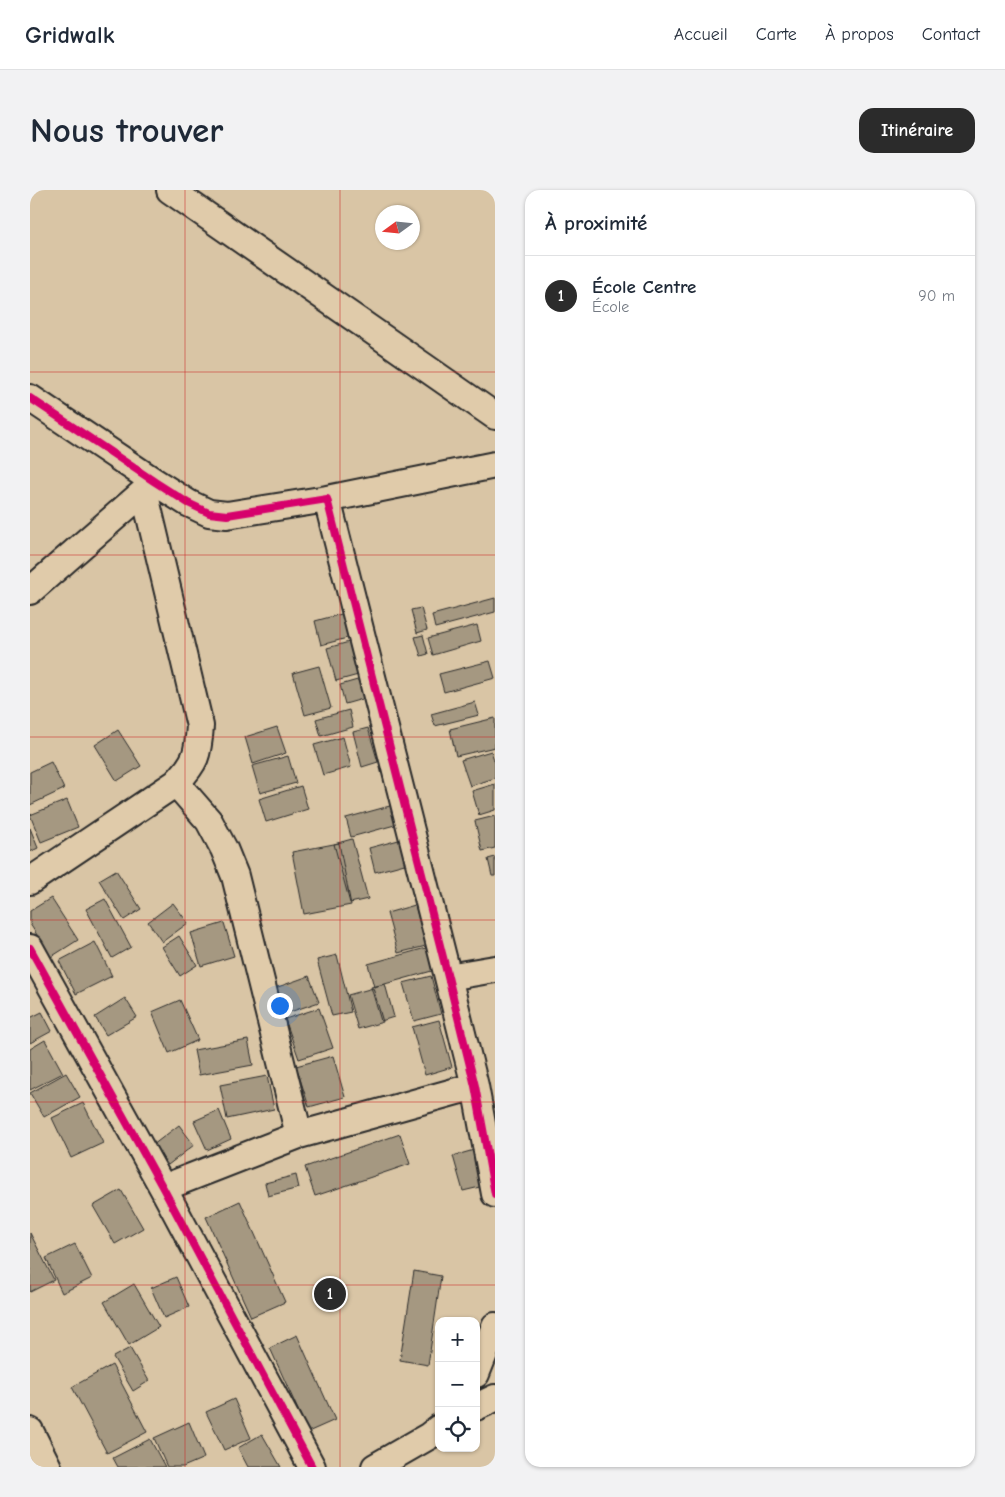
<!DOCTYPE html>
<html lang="fr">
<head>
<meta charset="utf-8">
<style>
	:root { --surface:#fff; --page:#f2f2f3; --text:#1f2937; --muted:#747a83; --line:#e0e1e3; --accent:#2b2b2b }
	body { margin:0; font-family:"Comic Neue",sans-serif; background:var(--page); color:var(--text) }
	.controls { position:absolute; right:15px; bottom:15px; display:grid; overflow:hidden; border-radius:10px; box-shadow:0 1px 4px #0004 }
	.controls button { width:45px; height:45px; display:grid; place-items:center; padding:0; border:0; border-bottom:1px solid var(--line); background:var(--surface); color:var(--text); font:25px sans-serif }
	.compass { position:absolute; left:345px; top:15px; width:45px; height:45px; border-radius:50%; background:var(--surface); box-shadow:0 1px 4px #0004; rotate:255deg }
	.you { position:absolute; left:249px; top:815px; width:18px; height:18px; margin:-12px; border:4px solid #fff; border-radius:50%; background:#1a73e8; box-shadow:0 0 0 8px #1a73e833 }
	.badge { display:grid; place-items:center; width:32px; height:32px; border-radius:50%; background:var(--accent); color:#fff; font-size:16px; font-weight:700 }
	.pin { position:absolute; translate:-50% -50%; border:2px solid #fff; box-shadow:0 1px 5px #0006 }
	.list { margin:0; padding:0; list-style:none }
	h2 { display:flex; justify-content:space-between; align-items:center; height:65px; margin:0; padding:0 20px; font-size:21px }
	h2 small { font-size:16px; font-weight:400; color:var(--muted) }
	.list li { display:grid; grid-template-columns:32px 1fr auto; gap:15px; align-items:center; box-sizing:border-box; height:80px; padding:0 20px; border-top:1px solid var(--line) }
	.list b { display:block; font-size:19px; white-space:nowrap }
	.list p { margin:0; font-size:16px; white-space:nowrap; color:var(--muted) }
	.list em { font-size:16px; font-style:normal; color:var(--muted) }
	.icon { flex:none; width:28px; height:28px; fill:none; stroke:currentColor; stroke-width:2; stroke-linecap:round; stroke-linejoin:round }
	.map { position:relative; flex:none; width:465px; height:1277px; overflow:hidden; border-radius:15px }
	header { display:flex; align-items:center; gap:30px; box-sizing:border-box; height:70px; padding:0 25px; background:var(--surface); border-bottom:1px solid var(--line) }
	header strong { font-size:24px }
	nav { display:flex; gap:28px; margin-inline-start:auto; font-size:18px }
	.intro { display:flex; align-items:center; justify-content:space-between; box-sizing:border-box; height:120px; padding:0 30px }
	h1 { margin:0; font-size:35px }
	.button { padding:12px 22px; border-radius:15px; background:var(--accent); color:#fff; font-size:18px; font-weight:700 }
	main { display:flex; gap:30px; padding:0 30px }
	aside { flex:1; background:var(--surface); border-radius:15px; box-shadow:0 1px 4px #0004 }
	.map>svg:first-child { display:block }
	.building { fill:#a59881; stroke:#2b2b2b }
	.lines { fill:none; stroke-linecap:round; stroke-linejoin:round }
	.minor-casing { stroke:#2b2b2b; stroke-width:30 }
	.minor { stroke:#e0cbaa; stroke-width:26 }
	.cycleway-casing { stroke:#e0cbaa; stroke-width:11 }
	.cycleway { stroke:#d6006c; stroke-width:8 }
	.grid { fill:none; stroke:#cd2828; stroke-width:1; stroke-opacity:0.55 }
</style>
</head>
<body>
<header>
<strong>Gridwalk</strong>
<nav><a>Accueil</a><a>Carte</a><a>À propos</a><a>Contact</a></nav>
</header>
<div class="intro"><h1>Nous trouver</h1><a class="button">Itinéraire</a></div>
<main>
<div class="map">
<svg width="465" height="1277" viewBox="0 0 465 1277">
	<rect width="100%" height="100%" fill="#d9c5a5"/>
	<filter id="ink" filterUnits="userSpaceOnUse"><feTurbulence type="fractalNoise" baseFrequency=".02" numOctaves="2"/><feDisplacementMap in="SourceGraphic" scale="10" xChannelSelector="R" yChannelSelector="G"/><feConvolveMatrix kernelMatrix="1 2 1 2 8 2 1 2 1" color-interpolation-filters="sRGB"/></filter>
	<g filter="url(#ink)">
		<path class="building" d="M465 408V422L405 438 402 425Z
			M391 418 397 440 387 443 381 420Z
			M315 423 321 447 291 455 285 431Z
			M447 435 451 451 403 465 398 448Z
			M393 445 398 464 391 466 385 447Z
			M323 451 332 484 306 491 297 458Z
			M460 471 465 488 414 502 409 484Z
			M289 476 301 518 275 525 263 483Z
			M331 489 336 508 315 514 310 495Z
			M445 512 449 525 405 536 401 524Z
			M319 520 323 537 291 546 286 529Z
			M465 528V557L426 566 420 539Z
			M247 537 256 563 223 574 215 547Z
			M338 538 348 572 332 577 323 542Z
			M88 540 111 576 87 591 65 555Z
			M313 547 321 577 293 585 284 555Z
			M461 561 465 573V588L440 596 431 570Z
			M258 566 266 593 230 603 222 576Z
			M21 572 34 599 0 615V582Z
			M465 594V620L449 625 442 601Z
			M271 596 278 619 236 632 229 609Z
			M37 610 48 637 11 652 0 625Z
			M378 611 383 630 321 647 316 628Z
			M465 626V658L452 661 445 631Z
			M0 638 8 658 0 662Z
			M376 648 382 672 345 682 339 658Z
			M322 649 338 709 320 713 304 654Z
			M309 653 321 715 274 724 262 662Z
			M465 667V686H462L458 669Z
			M86 680 111 719 94 730 69 690Z
			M21 708 48 750 21 767 0 734V721Z
			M75 709 101 757 82 768 56 719Z
			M143 713 158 733 132 752 118 732Z
			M385 715 396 756 368 763 357 723Z
			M194 733 204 766 171 776 161 743Z
			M149 746 167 775 150 786 132 757Z
			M65 752 82 786 46 804 29 771Z
			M403 756 409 779 344 797 338 774Z
			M307 765 321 822 302 826 287 770Z
			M279 786 289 812 254 824 245 798Z
			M401 786 411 824 384 831 373 793Z
			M355 794 364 827 351 831 341 797Z
			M343 798 353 832 328 839 318 805Z
			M95 808 107 827 76 845 65 827Z
			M150 810 168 850 139 863 122 822Z
			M289 818 303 858 269 869 255 829Z
			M12 822 22 841 0 853V828Z
			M409 830 422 877 395 885 382 837Z
			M15 850 33 883 0 900V859Z
			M218 850 223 875 169 885 164 860Z
			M303 866 315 907 279 917 266 876Z
			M36 883 50 907 14 927 0 903Z
			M237 886 244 919 197 929 190 895Z
			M53 913 73 953 41 968 22 928Z
			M189 920 201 949 177 960 164 931Z
			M149 935 164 955 138 975 123 955Z
			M370 944 380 974 285 1006 275 977Z
			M444 960 454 996 433 1001 423 966Z
			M266 985 269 998 238 1006 235 993Z
			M91 1000 113 1038 85 1054 63 1016Z
			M210 1011 255 1112 221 1127 176 1027Z
			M0 1043 24 1090 0 1102Z
			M45 1054 62 1088 32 1103 16 1068Z
			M384 1081 411 1086 398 1175 370 1170Z
			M146 1087 159 1117 134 1128 121 1098Z
			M104 1094 129 1137 99 1155 74 1112Z
			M267 1145 305 1230 278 1242 240 1158Z
			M100 1158 119 1191 103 1201 83 1167Z
			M82 1175 117 1242 77 1263 42 1197Z
			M204 1209 221 1248 194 1260 176 1222Z
			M159 1232 174 1268 153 1277H137L124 1248Z
			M232 1244 251 1277H218L208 1258Z
			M120 1249 135 1277H88L83 1268Z"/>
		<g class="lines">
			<g class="minor-casing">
				<path id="minor" d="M140 0 465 226
					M0 208 125 292 158 313 179 323 197 325 297 309 418 787 445 896 465 1004
					M114 301 170 536C168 565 166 572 146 593
					M297 309 465 275
					M0 401 125 292
					M0 691 146 593 179 631 194 659 205 686 269 945
					M0 758 133 998 282 1277
					M418 787 465 779
					M133 998 269 945 445 896
					M446 1184 465 1136
					M446 1217 465 1208
					M0 1241 18 1277
					M345 1277 399 1246 409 1238"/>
			</g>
			<use href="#minor" class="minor"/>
			<g class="cycleway-casing">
				<path id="cycleway" d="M0 208 125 292 158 313 179 323 197 325 297 309 418 787 445 896 465 1004
					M0 758 133 998 282 1277"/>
			</g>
			<use href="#cycleway" class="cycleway"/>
		</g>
	</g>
	<path class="grid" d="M155 0V1277M310 0V1277M0 182H465M0 365H465M0 547H465M0 730H465M0 912H465M0 1095H465"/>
</svg>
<div class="controls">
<button>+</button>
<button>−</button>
<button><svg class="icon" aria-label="locate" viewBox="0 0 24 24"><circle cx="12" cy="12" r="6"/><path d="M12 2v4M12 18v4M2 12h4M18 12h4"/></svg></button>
</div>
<svg class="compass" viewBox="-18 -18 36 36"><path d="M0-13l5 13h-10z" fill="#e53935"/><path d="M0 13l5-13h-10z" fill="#747a83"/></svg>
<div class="you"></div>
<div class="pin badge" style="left:300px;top:1104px">1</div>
</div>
<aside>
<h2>À proximité<small></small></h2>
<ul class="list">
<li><span class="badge">1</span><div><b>École Centre</b><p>École</p></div><em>90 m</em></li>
</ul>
</aside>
</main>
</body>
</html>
